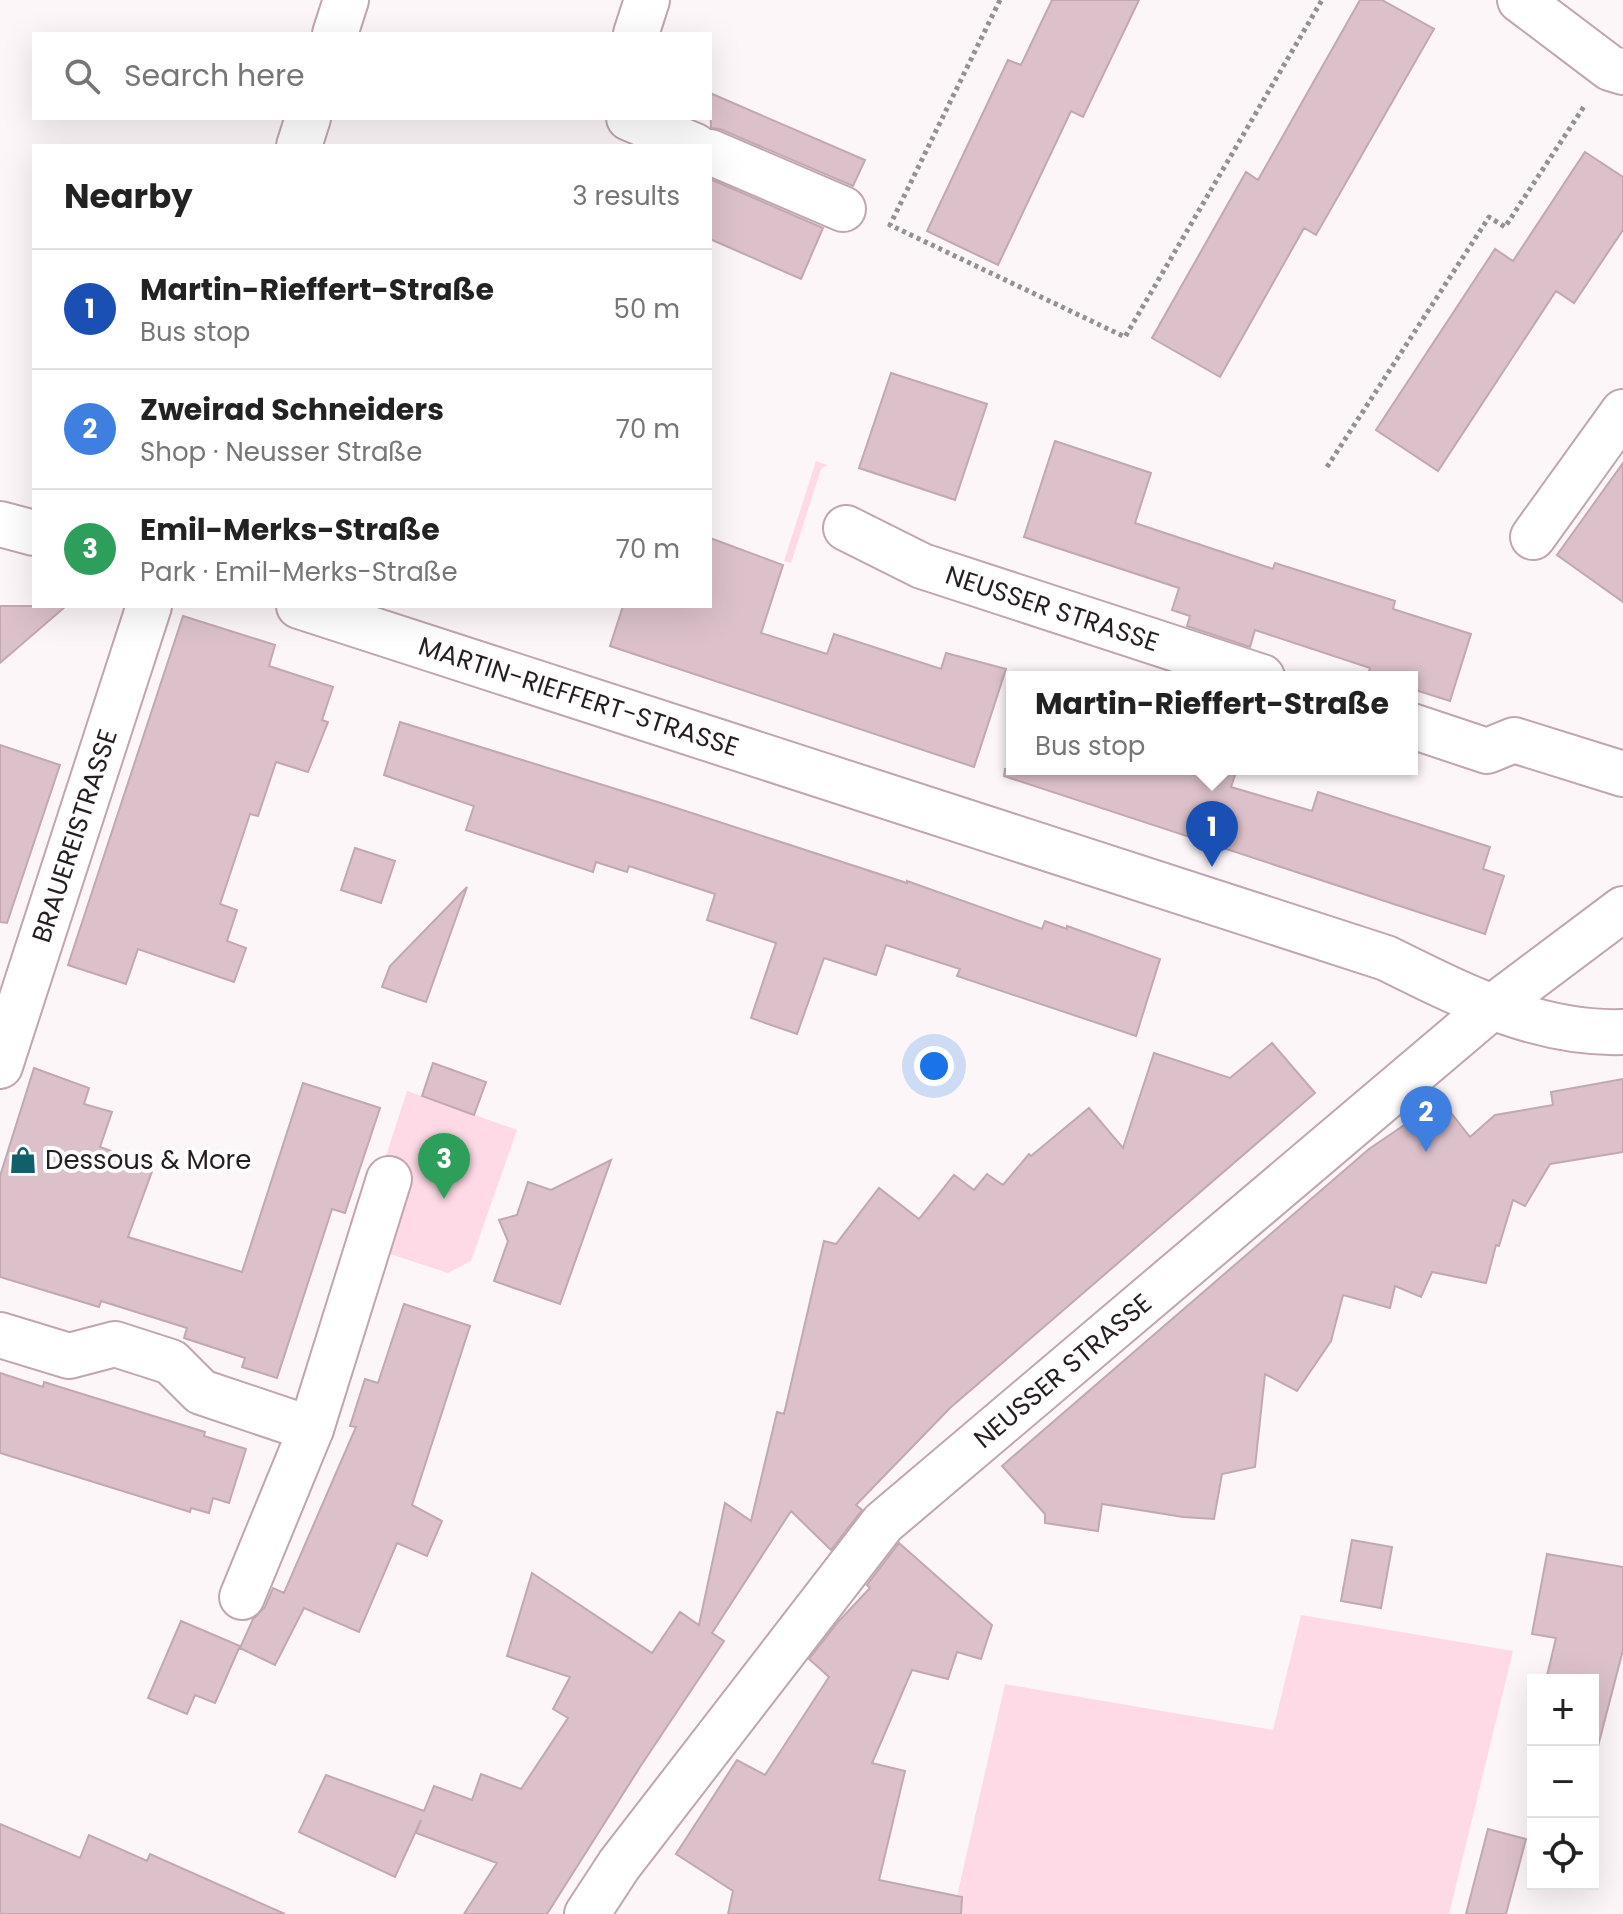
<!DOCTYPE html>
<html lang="en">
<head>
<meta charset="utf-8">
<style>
	:root { --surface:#fff; --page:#f2f2f2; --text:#222; --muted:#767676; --line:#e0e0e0; --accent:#ea580c }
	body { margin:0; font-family:Poppins,sans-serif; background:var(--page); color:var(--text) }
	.controls { position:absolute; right:24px; bottom:24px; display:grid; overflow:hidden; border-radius:0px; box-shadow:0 8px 32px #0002 }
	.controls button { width:72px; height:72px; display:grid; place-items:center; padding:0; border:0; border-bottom:2px solid var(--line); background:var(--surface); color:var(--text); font:40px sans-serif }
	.you { position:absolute; left:934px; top:1066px; width:28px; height:28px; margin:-20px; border:6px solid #fff; border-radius:50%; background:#1a73e8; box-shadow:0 0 0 12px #1a73e833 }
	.badge { display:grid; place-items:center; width:52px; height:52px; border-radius:50%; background:var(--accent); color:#fff; font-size:26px; font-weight:700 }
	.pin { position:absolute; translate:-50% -66px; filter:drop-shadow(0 2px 4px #0008) }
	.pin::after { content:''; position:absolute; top:42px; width:28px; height:24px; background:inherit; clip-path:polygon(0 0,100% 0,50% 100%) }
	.popup { position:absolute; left:1006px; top:671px; width:412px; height:104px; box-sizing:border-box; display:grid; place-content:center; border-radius:0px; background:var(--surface); filter:drop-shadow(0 2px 6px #0005); font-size:26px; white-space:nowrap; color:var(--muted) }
	.popup b { font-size:30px; color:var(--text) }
	.popup::after { content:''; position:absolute; left:50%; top:100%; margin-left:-16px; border:16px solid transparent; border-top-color:var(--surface) }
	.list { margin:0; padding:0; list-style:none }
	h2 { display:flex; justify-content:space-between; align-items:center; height:104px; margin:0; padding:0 32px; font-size:34px }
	h2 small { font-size:26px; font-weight:400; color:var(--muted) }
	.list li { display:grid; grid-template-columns:52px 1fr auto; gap:24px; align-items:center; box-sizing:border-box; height:120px; padding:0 32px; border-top:2px solid var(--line) }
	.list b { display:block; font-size:30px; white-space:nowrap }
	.list p { margin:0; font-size:26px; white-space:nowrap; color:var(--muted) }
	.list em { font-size:26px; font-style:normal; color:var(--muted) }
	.icon { flex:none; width:44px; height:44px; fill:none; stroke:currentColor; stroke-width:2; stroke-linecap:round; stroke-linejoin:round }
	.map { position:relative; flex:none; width:1623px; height:1914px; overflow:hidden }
	.search { position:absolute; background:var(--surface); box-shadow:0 8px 32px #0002; left:32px; top:32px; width:680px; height:88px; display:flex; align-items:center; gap:20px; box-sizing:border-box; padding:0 28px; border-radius:0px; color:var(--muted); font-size:30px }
	.panel { position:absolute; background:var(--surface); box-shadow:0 8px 32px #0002; left:32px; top:144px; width:680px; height:464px; border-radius:0px }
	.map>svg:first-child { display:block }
	.green { fill:#fddae5 }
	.building { fill:#dcc1ca; stroke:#c2a8b0; stroke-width:2 }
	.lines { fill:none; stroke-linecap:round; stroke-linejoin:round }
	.minor-casing { stroke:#c0a6ae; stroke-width:48 }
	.path { stroke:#978f92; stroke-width:5; stroke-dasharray:4 4; stroke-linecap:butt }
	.minor { stroke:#fff; stroke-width:44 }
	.labels { text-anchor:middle; stroke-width:8; stroke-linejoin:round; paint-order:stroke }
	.street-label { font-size:26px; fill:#261d20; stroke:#fff }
	.poi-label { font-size:26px; fill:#261d20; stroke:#fff; text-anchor:start }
</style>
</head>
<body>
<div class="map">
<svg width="1623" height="1914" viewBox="0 0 1623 1914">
	<rect width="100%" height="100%" fill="#fcf6f8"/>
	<path class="green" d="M816 461 828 465 821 469 791 563 784 561Z
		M407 1091 517 1130 471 1261 448 1273 387 1253 381 1171Z
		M1301 1615 1513 1651 1449 1914H953L1005 1684 1273 1730Z"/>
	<path class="building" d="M1052 0H1139L1083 117 1071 111 998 265 927 231 1008 60 1021 65Z
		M1360 0H1382L1434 29 1316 235 1304 228 1220 377 1152 338 1246 172 1258 180Z
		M710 93 865 160 853 186 720 129 711 128Z
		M1585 152 1623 177V230L1574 303 1556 291 1438 471 1376 430 1495 249 1513 261Z
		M710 179 823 228 801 279 710 239Z
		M891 373 987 404 955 500 859 468Z
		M1055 441 1151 473 1135 523 1273 569 1275 563 1395 601 1393 609 1471 634 1450 701 1412 689V677H1367L1370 668 1255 630 1250 647 1187 626 1190 616 1172 610 1179 588 1024 537Z
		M1623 463V602L1557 555Z
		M710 538 783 565 761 633 827 654 834 634 941 669 946 653 1006 669 974 767 610 646 623 606H710Z
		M0 606H66L0 663Z
		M183 616 275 645 269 666 333 687 322 720 328 722 308 772 276 762 258 816 250 814 220 904 237 910 227 941 246 948 234 982 138 949 126 984 68 965Z
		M400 722 661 803 907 883V881L1042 929 1045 921 1067 929V926L1160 959 1136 1036 957 976 960 969 886 945 876 975 824 958 797 1034 751 1018 776 943 707 920 715 894 629 866 627 872 596 862 593 872 466 830 474 806 384 775Z
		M0 745 60 765 7 923 0 922Z
		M1005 769H1237L1231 787 1312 811 1318 792 1490 847 1483 869 1504 876 1485 934 1004 776Z
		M355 848 395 861 381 903 341 890Z
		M467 887 426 1002 382 987 390 966Z
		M1272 1043 1315 1093 950 1408 856 1505 862 1510 831 1550 791 1511 712 1633 724 1641 640 1767 547 1914H464L497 1863 416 1833 421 1820 395 1877 299 1832 326 1775 424 1811 434 1786 472 1800 481 1774 521 1789 568 1718 553 1709 570 1677 507 1656 532 1573 652 1653 680 1612 699 1625 725 1503 751 1521 777 1412 784 1414 824 1241 836 1244 879 1188 919 1219 954 1175 974 1190 987 1174 1003 1185 1029 1154 1031 1156 1089 1108 1123 1148 1154 1053 1230 1078Z
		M433 1063 486 1082 474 1115 422 1096Z
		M34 1068 89 1088 84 1104 112 1112 100 1147 154 1166 128 1237 242 1272 303 1083 380 1108 345 1213 332 1209 277 1378 242 1367 245 1358 184 1338 187 1328 101 1301 99 1307 0 1277V1176Z
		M1623 1079V1152L1550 1164 1525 1206 1513 1200 1499 1246 1496 1245 1486 1283 1432 1272 1421 1297 1395 1286 1390 1308 1343 1295 1331 1341 1297 1391 1265 1374 1255 1467 1222 1474 1214 1519 1183 1517 1102 1504 1098 1531 1045 1523V1514L1002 1466 1369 1149 1441 1100 1470 1137 1495 1115 1553 1105 1551 1092Z
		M611 1160 560 1304 494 1281 508 1241 499 1220 517 1215 528 1182 551 1190Z
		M404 1304 470 1326 412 1505 442 1521 427 1556 397 1543 359 1632 304 1608 275 1665 240 1648 253 1619 265 1607 273 1588 284 1593 356 1427 350 1426 365 1379 378 1383Z
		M0 1373 43 1387 44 1382 205 1432 204 1436 246 1449 229 1503 213 1498 209 1513 191 1508 190 1512 0 1453Z
		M1352 1540 1392 1547 1381 1608 1341 1601Z
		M899 1543 992 1625 981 1659 957 1652 948 1679 912 1670 872 1763 905 1771 879 1880 962 1897 961 1914H728L733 1891 676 1854 737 1760 765 1775 829 1677 809 1659 838 1622 870 1588 867 1585Z
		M1547 1554 1623 1567V1650L1597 1750 1593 1749V1680H1546L1556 1638 1532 1634Z
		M181 1621 240 1646 215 1703 195 1695 187 1714 148 1698Z
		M0 1824 80 1858 89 1835 147 1861 150 1854 285 1914H0Z
		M1488 1829 1526 1839 1506 1914H1466Z"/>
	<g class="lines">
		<g class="minor-casing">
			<g id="minor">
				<path d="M1520 0 1610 68 1623 72"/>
				<path d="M335 34 346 0"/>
				<path d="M636 34 647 0"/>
				<path d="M629 118 695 146"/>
				<path d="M299 146 308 118"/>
				<path d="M710 152 843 209"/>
				<path d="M0 524 34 533"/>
				<path id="s1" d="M846 528 922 566 1262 677"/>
				<path d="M1533 537 1623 412"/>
				<path id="s2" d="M299 606 1386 958C1461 995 1537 1035 1623 1032"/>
				<path d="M1412 726 1487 751 1514 740 1623 774"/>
				<path id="s3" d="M0 1066 149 606"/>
				<path d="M0 1335 69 1356 115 1344 171 1362 201 1392 311 1429 389 1179"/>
				<path d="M242 1597 311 1429"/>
				<path id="s4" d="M587 1914 619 1865 883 1523 1491 1008 1623 909"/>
			</g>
		</g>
		<path class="path" d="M1000 0 890 225 1125 337 1322 0
			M1327 467 1489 217 1505 227 1585 105"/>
		<use href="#minor" class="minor"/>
	</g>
	<defs>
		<g id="shop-bare" transform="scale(2.16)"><path d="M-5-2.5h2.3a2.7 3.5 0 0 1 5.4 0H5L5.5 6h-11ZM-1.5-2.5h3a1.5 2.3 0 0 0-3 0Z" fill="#116069" stroke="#fff" stroke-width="2.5" paint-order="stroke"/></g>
	</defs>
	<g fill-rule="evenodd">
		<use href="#shop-bare" x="23" y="1160"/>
	</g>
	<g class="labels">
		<g class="street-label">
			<text dy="9" stroke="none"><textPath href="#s1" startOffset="222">NEUSSER STRASSE</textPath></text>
			<text dy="9" stroke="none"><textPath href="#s2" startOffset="294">MARTIN-RIEFFERT-STRASSE</textPath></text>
			<text dy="9" stroke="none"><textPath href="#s3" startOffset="242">BRAUEREISTRASSE</textPath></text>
			<text dy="9" stroke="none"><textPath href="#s4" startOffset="726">NEUSSER STRASSE</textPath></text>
		</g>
		<g class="poi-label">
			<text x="45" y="1169">Dessous &amp; More</text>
		</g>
	</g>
</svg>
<div class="controls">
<button>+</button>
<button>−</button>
<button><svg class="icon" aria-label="locate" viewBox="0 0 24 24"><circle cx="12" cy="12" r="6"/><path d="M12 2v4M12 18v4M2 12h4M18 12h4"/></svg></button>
</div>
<div class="you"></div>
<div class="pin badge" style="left:1212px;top:867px;background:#1a4fb4">1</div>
<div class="popup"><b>Martin-Rieffert-Straße</b>Bus stop</div>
<div class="pin badge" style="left:1426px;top:1152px;background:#3f7fe0">2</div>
<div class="pin badge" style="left:444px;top:1199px;background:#2e9e5b">3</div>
<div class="search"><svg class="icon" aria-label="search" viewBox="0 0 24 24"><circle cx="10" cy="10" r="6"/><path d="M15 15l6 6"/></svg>Search here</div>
<section class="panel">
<h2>Nearby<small>3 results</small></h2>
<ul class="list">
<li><span class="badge" style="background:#1a4fb4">1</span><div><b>Martin-Rieffert-Straße</b><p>Bus stop</p></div><em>50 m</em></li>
<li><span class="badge" style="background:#3f7fe0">2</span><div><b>Zweirad Schneiders</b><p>Shop · Neusser Straße</p></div><em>70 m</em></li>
<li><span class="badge" style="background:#2e9e5b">3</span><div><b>Emil-Merks-Straße</b><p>Park · Emil-Merks-Straße</p></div><em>70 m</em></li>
</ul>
</section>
</div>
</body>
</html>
